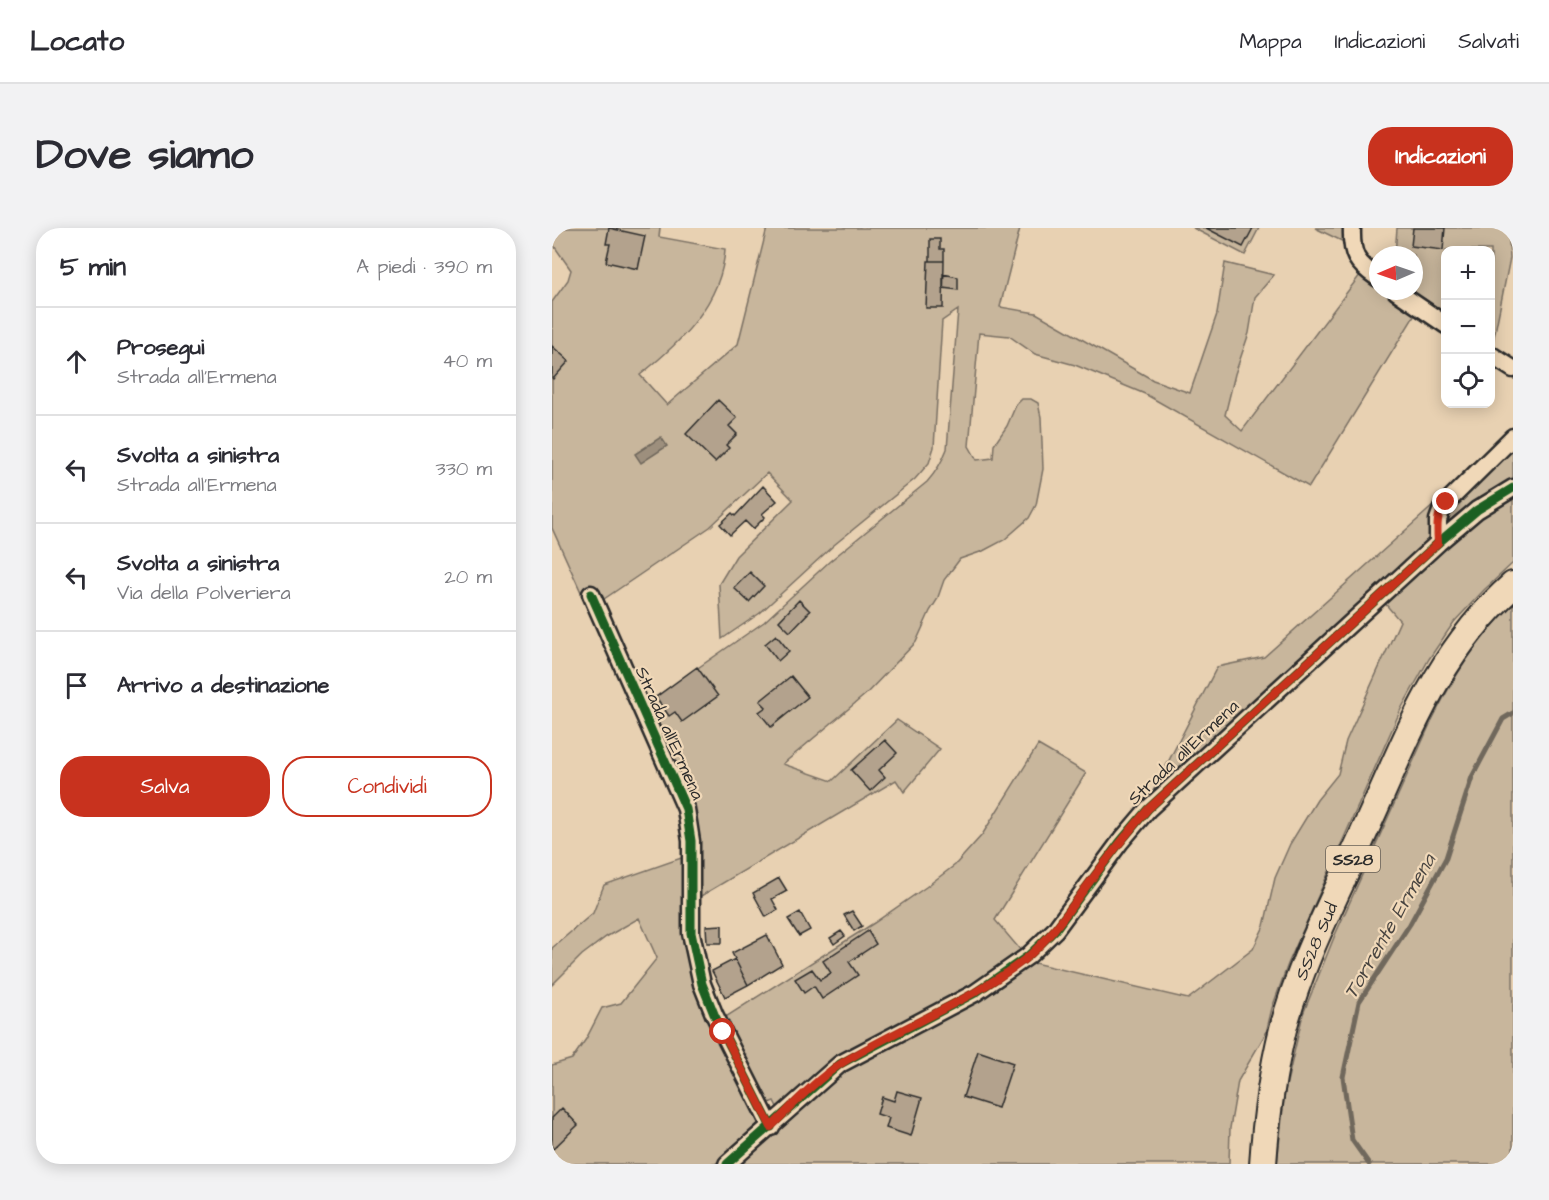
<!DOCTYPE html>
<html lang="it">
<head>
<meta charset="utf-8">
<style>
	:root { --surface:#fff; --page:#f2f2f3; --text:#2b2b33; --muted:#7c7c81; --line:#e1e1e2; --accent:#c8321e }
	body { margin:0; font-family:"Architects Daughter",sans-serif; background:var(--page); color:var(--text) }
	.controls { position:absolute; right:18px; top:18px; display:grid; overflow:hidden; border-radius:12px; box-shadow:0 3px 15px #0003 }
	.controls button { width:54px; height:54px; display:grid; place-items:center; padding:0; border:0; border-bottom:2px solid var(--line); background:var(--surface); color:var(--text); font:30px sans-serif }
	.compass { position:absolute; left:817px; top:18px; width:54px; height:54px; border-radius:50%; background:var(--surface); box-shadow:0 3px 15px #0003; rotate:268deg }
	.stop { position:absolute; width:18px; height:18px; margin:-14px; border:4px solid #c8321e; border-radius:50%; background:#fff }
	.stop.end { background:#c8321e; border-color:#fff; box-shadow:0 2px 6px #0008 }
	.list { margin:0; padding:0; list-style:none }
	h2 { display:flex; justify-content:space-between; align-items:center; height:78px; margin:0; padding:0 24px; font-size:26px }
	h2 small { font-size:20px; font-weight:400; color:var(--muted) }
	.list li { display:grid; grid-template-columns:39px 1fr auto; gap:18px; align-items:center; box-sizing:border-box; height:108px; padding:0 24px; border-top:2px solid var(--line) }
	.list b { display:block; font-size:22px; white-space:nowrap }
	.list p { margin:0; font-size:20px; white-space:nowrap; color:var(--muted) }
	.list em { font-size:20px; font-style:normal; color:var(--muted) }
	.actions { display:flex; gap:12px; padding:18px 24px }
	.actions a { flex:1; padding:14px 0; border:2px solid var(--accent); border-radius:24px; text-align:center; font-size:21px; color:var(--accent) }
	.actions .main { background:var(--accent); color:#fff }
	.icon { flex:none; width:33px; height:33px; fill:none; stroke:currentColor; stroke-width:2; stroke-linecap:round; stroke-linejoin:round }
	.map { position:relative; flex:none; width:961px; height:936px; overflow:hidden; border-radius:24px }
	header { display:flex; align-items:center; gap:36px; box-sizing:border-box; height:84px; padding:0 30px; background:var(--surface); border-bottom:2px solid var(--line) }
	header strong { font-size:28px }
	nav { display:flex; gap:33px; margin-inline-start:auto; font-size:21px }
	.intro { display:flex; align-items:center; justify-content:space-between; box-sizing:border-box; height:144px; padding:0 36px }
	h1 { margin:0; font-size:42px }
	.button { padding:15px 27px; border-radius:24px; background:var(--accent); color:#fff; font-size:21px; font-weight:700 }
	main { display:flex; gap:36px; padding:0 36px }
	aside { flex:1; background:var(--surface); border-radius:24px; box-shadow:0 3px 15px #0003 }
	.map>svg:first-child { display:block }
	.green { fill:#c8b69c; stroke:#7a7064; stroke-width:1.5 }
	.water { fill:#9d8f7d; stroke:#6f675c; stroke-width:1.5 }
	.lines { fill:none; stroke-linecap:round; stroke-linejoin:round }
	.stream { stroke:#6f675c; stroke-width:5 }
	.building { fill:#b3a28d; stroke:#2b2b2b; stroke-width:1.5 }
	.minor-casing { stroke:#2b2b2b; stroke-width:21 }
	.primary-casing { stroke:#2b2b2b; stroke-width:30 }
	.minor { stroke:#f0d8b8; stroke-width:16 }
	.primary { stroke:#f0d8b8; stroke-width:26 }
	.cycleway-casing { stroke:#f0d8b8; stroke-width:13 }
	.cycleway { stroke:#1b5e20; stroke-width:9 }
	.route { stroke:#c8321e; stroke-width:8 }
	.labels { text-anchor:middle; stroke-width:4.5; stroke-linejoin:round; paint-order:stroke }
	.shield { fill:#f0d8b8; stroke:#665f55; stroke-width:1.5 }
	.shield-label { font-size:16px; font-weight:bold; fill:#2b2b2b }
	.street-label { font-size:18px; fill:#2b2b2b; stroke:#f0d8b8 }
	.water-label { font-size:20px; font-style:italic; fill:#484440; stroke:#f0d8b8 }
</style>
</head>
<body>
<header>
<strong>Locato</strong>
<nav><a>Mappa</a><a>Indicazioni</a><a>Salvati</a></nav>
</header>
<div class="intro"><h1>Dove siamo</h1><a class="button">Indicazioni</a></div>
<main>
<aside>
<h2>5 min<small>A piedi · 390 m</small></h2>
<ul class="list">
<li><svg class="icon" aria-label="ahead" viewBox="0 0 24 24"><path d="M12 20V5M6 11l6-6 6 6"/></svg><div><b>Prosegui</b><p>Strada all'Ermena</p></div><em>40 m</em></li>
<li><svg class="icon" aria-label="left" viewBox="0 0 24 24"><path d="M17 20v-9H6M10 6l-5 5 5 5"/></svg><div><b>Svolta a sinistra</b><p>Strada all'Ermena</p></div><em>330 m</em></li>
<li><svg class="icon" aria-label="left" viewBox="0 0 24 24"><path d="M17 20v-9H6M10 6l-5 5 5 5"/></svg><div><b>Svolta a sinistra</b><p>Via della Polveriera</p></div><em>20 m</em></li>
<li><svg class="icon" aria-label="arrive" viewBox="0 0 24 24"><path d="M6 21V4h12l-3 4 3 4H6"/></svg><div><b>Arrivo a destinazione</b></div></li>
</ul>
<div class="actions"><a class="main">Salva</a><a>Condividi</a></div>
</aside>
<div class="map">
<svg width="961" height="936" viewBox="0 0 961 936">
	<rect width="100%" height="100%" fill="#e8d1b2"/>
	<filter id="ink" filterUnits="userSpaceOnUse"><feTurbulence type="fractalNoise" baseFrequency=".0167" numOctaves="2"/><feDisplacementMap in="SourceGraphic" scale="12" xChannelSelector="R" yChannelSelector="G"/><feConvolveMatrix kernelMatrix="1 2 1 2 8 2 1 2 1" color-interpolation-filters="sRGB"/></filter>
	<g filter="url(#ink)">
		<path class="green" d="M0 0H108L107 9 173 21C170 75 127 116 88 147L115 177 186 116 215 0H468L448 79 484 85 601 152 638 165 665 86 673 35 722 47 703 69 697 105 683 146 673 187 690 203 808 47 826 59V63H831L864 85 757 259 593 166 523 137 483 126 457 108 427 105 417 218 425 232 441 230 442 217 455 198 464 177 470 171H479L486 175 489 189 491 241 484 277 477 290 452 312 431 323 408 331 392 352 385 372 378 383 364 414 314 466 231 536 280 553 345 492 388 521 352 564 344 552 144 671 145 613 94 476 212 394 278 333 375 254C384 244 390 234 395 221L406 82 390 93 382 219 377 235 363 251 282 317 208 385 170 411 167 356 184 328 241 272 215 245 158 299 49 373 46 368 29 364 0 300V74L16 52 19 42 0 15Z
			M641 0H707L693 27Z
			M763 0H794V15Z
			M845 0H956L958 30 940 119 939 118V22H894L893 88 858 63H862V27H843Z
			M961 217V253L891 302 894 283Z
			M961 267V335L932 362 902 394 877 431 849 481 736 736 720 780 714 805 686 853 678 900 677 936H185L288 843 478 734 636 771 701 721 712 698 723 650 738 616 765 572 786 546 794 513 848 393 831 373 902 308Z
			M883 276 880 313 594 577 665 439 712 429Z
			M961 375V936H725L733 863 751 786 783 707 879 494C903 446 924 414 961 375Z
			M486 517 534 545 443 692 471 725 227 883 222 873 214 876 172 790 322 695 374 659 403 637 430 607Z
			M132 629V705L146 771 210 898 163 936H0V837L20 831 34 811 50 780 69 775 105 730 87 690 54 709 30 727 0 757V720L41 685 52 657Z"/>
		<path class="water" d="M109 209 115 218 89 235 83 226Z"/>
		<g class="lines">
			<path class="stream" d="M817 936 800 912 791 849 807 774 858 696 894 630 920 549 951 491 961 485"/>
		</g>
		<path class="building" d="M57 0 93 8 86 41 54 34 58 16H54Z
			M654 0H701L691 19Z
			M861 0H893L891 22 859 18Z
			M378 11H388V21H392V33H378Z
			M376 33H392L391 80H374Z
			M391 46 406 49V62L391 60Z
			M0 118 17 133 1 151 0 150Z
			M166 172 185 190 177 198 185 206 174 217 177 220 163 234 134 206Z
			M211 258 225 273 210 286 213 289 201 301 193 293 178 307 168 296 180 285 183 288Z
			M198 344 212 358 197 374 182 360Z
			M247 372 258 383 238 404 227 393Z
			M224 407 237 423 226 433 213 416Z
			M145 439 166 468 130 494 123 484 117 488 104 469Z
			M239 448 256 469 219 499 207 484 214 479 208 473Z
			M333 512 345 525 327 542 333 549 318 563 299 542Z
			M227 650 235 663 220 671 226 682 214 689 201 665Z
			M300 683 310 698 302 703 292 687Z
			M248 684 258 702 247 708 236 691Z
			M170 697V715H155L154 698Z
			M289 703 293 708 282 716 278 710Z
			M316 703 324 716 297 734 306 747 270 771 262 758 252 765 243 751 260 741 268 752 279 745 271 733Z
			M215 707 230 736 196 757 180 725Z
			M183 731 196 757 173 769 160 743Z
			M426 823 461 835 446 880 411 869Z
			M345 863 370 870 359 908 334 900 337 890 325 886 330 869 342 873Z
			M10 880 26 897 0 922V890Z"/>
		<g class="lines">
			<g class="minor-casing">
				<path id="minor" d="M800 0C799 27 804 35 826 50
					M844 63 894 97
					M939 127 961 141
					M886 315V292L891 278 961 209
					M39 366 134 581 139 613V705L150 756 162 786 219 899
					M175 936 288 836 423 765 476 728 503 702 568 614 596 581 886 315 925 282 961 260"/>
			</g>
			<g class="primary-casing">
				<path id="primary" d="M711 936C714 891 720 845 731 801 750 728 788 660 818 591 858 503 887 423 961 357"/>
			</g>
			<use href="#minor" class="minor"/>
			<use href="#primary" class="primary"/>
			<g class="cycleway-casing">
				<path id="cycleway" d="M39 366 134 581 139 613V705L150 756 162 786 219 899
					M175 936 288 836 423 765 476 728 503 702 568 614 596 581 886 315 925 282 961 260"/>
			</g>
			<use href="#cycleway" class="cycleway"/>
		</g>
	</g>
	<g class="lines" filter="url(#ink)">
		<path class="route" d="M171 804 219 899C241 877 263 852 290 835 349 798 416 775 472 732 497 712 515 685 534 659 554 632 575 606 596 581L886 315C885 299 884 286 894 274"/>
	</g>
	<g class="labels">
		<rect class="shield" x="774" y="618" width="54" height="26" rx="4.5"/>
		<g class="shield-label">
			<text x="801" y="637">SS28</text>
		</g>
		<g class="street-label">
			<text transform="translate(118 505) rotate(66)" y="6">Strada all'Ermena</text>
			<text transform="translate(631 524) rotate(-43)" y="6">Strada all'Ermena</text>
			<text transform="translate(764 713) rotate(-67)" y="6">SS28 Sud</text>
		</g>
		<g class="water-label">
			<text transform="translate(837 698) rotate(-60)" y="7">Torrente Ermena</text>
		</g>
	</g>
</svg>
<div class="controls">
<button>+</button>
<button>−</button>
<button><svg class="icon" aria-label="locate" viewBox="0 0 24 24"><circle cx="12" cy="12" r="6"/><path d="M12 2v4M12 18v4M2 12h4M18 12h4"/></svg></button>
</div>
<svg class="compass" viewBox="-18 -18 36 36"><path d="M0-13l5 13h-10z" fill="#e53935"/><path d="M0 13l5-13h-10z" fill="#7c7c81"/></svg>
<div class="stop" style="left:171px;top:804px"></div>
<div class="stop end" style="left:894px;top:274px"></div>
</div>
</main>
</body>
</html>
